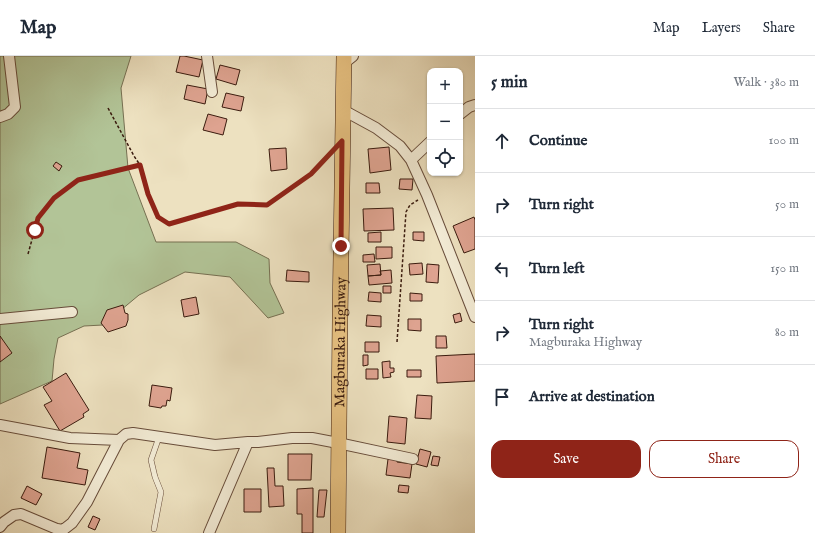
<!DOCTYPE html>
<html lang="en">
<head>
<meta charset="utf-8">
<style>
	:root { --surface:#fff; --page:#f6f6f7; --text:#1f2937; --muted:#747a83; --line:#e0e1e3; --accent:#8f2418 }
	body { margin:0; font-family:"IM FELL English",serif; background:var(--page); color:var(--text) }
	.controls { position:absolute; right:12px; top:12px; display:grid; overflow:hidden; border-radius:8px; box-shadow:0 1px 3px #0004 }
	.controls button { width:36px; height:36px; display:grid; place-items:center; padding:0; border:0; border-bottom:1px solid var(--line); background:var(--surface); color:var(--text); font:20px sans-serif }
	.stop { position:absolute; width:12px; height:12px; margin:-9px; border:3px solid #8f2418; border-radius:50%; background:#fff }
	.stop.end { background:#8f2418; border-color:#fff; box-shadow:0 1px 4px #0008 }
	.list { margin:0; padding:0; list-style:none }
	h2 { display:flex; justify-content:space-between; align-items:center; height:52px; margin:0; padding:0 16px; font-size:17px }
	h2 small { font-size:13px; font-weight:400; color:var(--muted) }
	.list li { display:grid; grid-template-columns:26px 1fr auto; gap:12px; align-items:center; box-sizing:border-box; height:64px; padding:0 16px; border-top:1px solid var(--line) }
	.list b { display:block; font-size:15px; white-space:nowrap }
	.list p { margin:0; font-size:13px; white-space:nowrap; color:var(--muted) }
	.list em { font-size:13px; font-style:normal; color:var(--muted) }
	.actions { display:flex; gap:8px; padding:12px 16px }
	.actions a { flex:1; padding:9px 0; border:1px solid var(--accent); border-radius:12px; text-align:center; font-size:14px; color:var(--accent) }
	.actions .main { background:var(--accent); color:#fff }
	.icon { flex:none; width:22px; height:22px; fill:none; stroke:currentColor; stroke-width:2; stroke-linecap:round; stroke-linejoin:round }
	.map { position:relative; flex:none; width:475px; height:477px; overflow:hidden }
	header { display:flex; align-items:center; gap:24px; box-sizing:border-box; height:56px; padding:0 20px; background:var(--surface); border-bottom:1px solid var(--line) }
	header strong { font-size:19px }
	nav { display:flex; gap:22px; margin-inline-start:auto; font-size:14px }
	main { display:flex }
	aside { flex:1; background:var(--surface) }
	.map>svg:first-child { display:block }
	.green { fill:#b2c497; stroke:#767052 }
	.building { fill:#dea390; stroke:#3a1b0e }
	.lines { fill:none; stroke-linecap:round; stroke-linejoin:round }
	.lane-casing { stroke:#674c3a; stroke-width:6 }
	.street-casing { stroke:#674c3a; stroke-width:12 }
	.primary-casing { stroke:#3a1b0e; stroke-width:16 }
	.path { stroke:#3a1b0e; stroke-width:1.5; stroke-dasharray:3 2; stroke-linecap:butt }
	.lane { stroke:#f3ecd6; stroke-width:5 }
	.street { stroke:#f3ecd6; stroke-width:10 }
	.primary { stroke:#e6c080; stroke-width:15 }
	.route { stroke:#8f2418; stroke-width:5 }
	.labels { text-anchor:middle; stroke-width:3.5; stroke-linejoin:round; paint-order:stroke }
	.street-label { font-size:15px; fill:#3a1b0e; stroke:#f3ecd6 }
</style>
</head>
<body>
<header>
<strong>Map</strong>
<nav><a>Map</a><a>Layers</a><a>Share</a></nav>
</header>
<main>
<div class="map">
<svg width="475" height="477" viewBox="0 0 475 477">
	<rect width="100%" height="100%" fill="#ede1c0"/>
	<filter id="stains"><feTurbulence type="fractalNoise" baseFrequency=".005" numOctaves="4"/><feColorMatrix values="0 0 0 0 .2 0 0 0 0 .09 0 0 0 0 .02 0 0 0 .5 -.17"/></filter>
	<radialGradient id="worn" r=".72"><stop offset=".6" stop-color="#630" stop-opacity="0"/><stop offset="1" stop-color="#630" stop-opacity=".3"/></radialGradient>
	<path class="green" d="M0 0H131L121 32 128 112 156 186H236L269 203 270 227 284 257 268 262 230 221 185 216 139 239 103 269 84 270 58 282 54 303 52 325 0 348Z"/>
	<path class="building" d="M180 0H184L203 4 199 21 176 16Z
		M220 9 240 14 236 29 216 23Z
		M187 29 208 33 205 48 184 43Z
		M226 37 244 41 241 55 222 51Z
		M208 58 227 63 223 79 203 74Z
		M389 91 391 114 370 117 368 93Z
		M286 92 287 113 271 115 269 93Z
		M56 106 62 110 59 115 53 110Z
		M400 123H413L412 134 399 133Z
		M366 127H379L380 137H366Z
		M393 152 394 174 364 175 363 153Z
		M474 161 475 164V193L464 197 453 170Z
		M381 176V186H368V177Z
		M413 176H424V185L413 184Z
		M376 191H392V202L376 203Z
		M374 198 375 206H363V199Z
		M422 207 423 218 410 219 409 208Z
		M380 208 381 219 368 220 367 209Z
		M427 208 439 209 438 227 426 226Z
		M287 214 309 216V226L286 225Z
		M391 214 392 227 369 229 368 220 381 219 380 215Z
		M383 230H391V237H383Z
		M369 236 381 237V246L368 245Z
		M410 237 422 238V245H410Z
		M196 241 199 258 184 261 181 244Z
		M123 249 125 257 128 258V264L126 270 108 276 101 267 107 254Z
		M460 257 462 265 455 267 453 259Z
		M367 259 381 260V271L366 270Z
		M408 263H421V275L408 274Z
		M0 280 12 297 0 306Z
		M436 280H446L447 292H436Z
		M365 286H379V296H365Z
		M475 298V325L437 327 436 300Z
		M363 299H368V309L363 310Z
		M390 305V312H394V316L390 317 391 321 383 322 382 306Z
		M366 313H378V323H366Z
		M407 314H421V321H407Z
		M66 317 89 354 83 358 84 361 60 375 44 349 52 345 43 331Z
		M152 329 172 332 170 345 167 344 166 350H162L161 352 149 350Z
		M417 339 432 340 431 363 415 362Z
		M389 360 407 362 405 388 387 386Z
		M47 391 80 397 77 412 88 414 85 429 42 422Z
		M420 393 431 396 427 411 416 408Z
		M288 398H312L311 424H288Z
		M433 400 440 401 438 410 431 409Z
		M388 403 397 404V406L412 408 410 422 386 419Z
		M267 412H274L275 430H283L284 450 269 451Z
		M399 429 409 430 408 437 398 436Z
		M27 430 42 438 36 449 21 442Z
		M313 432V477H302V458H297V433Z
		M244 433H261V456H244Z
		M319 434H327L324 461H317Z
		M93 460 100 463 95 474 88 471Z"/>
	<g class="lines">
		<g class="lane-casing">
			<path id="lane" d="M154 473 161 436 155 421 151 404 159 381"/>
		</g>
		<g class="street-casing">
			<path id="street" d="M207 0 212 36
				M343 8 353 0
				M343 54 376 72 400 90 411 104 427 139 475 261
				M460 58 469 51 475 49
				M0 61 8 58 15 51 9 0
				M411 104 430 86
				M0 263 72 256
				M0 369 70 382 119 384
				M0 471 4 466 14 459 21 458 57 473 63 474 72 467 87 446 119 384 126 378 133 377 215 389 248 386H258L292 382H312L338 387 413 403
				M209 477 248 386"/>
		</g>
		<g class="primary-casing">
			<g id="primary">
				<path id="s1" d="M338 477 340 264 344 0"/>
			</g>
		</g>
		<path class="path" d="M108 52 134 100 140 109 147 138 158 161 169 168 238 148 267 149 311 118 330 98
			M28 198 38 162 54 142 78 124 139 109
			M397 286 406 156 410 149 418 144"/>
		<use href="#lane" class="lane"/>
		<use href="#street" class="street"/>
		<use href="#primary" class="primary"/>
	</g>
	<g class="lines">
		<path class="route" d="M35 174 38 162 54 142 78 124 140 109 148 138 158 161 169 168 238 148 267 149 311 118 342 85 341 190"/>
	</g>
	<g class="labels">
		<g class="street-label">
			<text dy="5" stroke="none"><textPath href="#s1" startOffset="191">Magburaka Highway</textPath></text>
		</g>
	</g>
	<rect width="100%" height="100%" filter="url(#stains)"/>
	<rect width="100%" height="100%" fill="url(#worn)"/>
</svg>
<div class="controls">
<button>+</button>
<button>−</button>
<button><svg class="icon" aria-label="locate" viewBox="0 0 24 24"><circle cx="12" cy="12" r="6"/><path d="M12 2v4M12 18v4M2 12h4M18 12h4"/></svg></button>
</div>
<div class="stop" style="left:35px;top:174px"></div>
<div class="stop end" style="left:341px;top:190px"></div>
</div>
<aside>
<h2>5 min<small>Walk · 380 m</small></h2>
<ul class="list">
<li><svg class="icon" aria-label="ahead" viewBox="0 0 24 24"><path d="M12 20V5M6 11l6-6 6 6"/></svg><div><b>Continue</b></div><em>100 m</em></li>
<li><svg class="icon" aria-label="right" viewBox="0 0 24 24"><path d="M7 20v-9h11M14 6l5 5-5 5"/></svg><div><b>Turn right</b></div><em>50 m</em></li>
<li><svg class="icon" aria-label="left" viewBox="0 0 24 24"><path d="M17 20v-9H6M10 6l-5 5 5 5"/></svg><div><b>Turn left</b></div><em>150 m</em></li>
<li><svg class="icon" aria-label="right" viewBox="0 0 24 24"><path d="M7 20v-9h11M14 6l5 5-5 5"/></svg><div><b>Turn right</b><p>Magburaka Highway</p></div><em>80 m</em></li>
<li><svg class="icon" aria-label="arrive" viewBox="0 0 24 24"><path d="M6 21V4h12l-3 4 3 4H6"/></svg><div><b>Arrive at destination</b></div></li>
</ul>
<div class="actions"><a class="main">Save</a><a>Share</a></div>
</aside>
</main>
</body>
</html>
